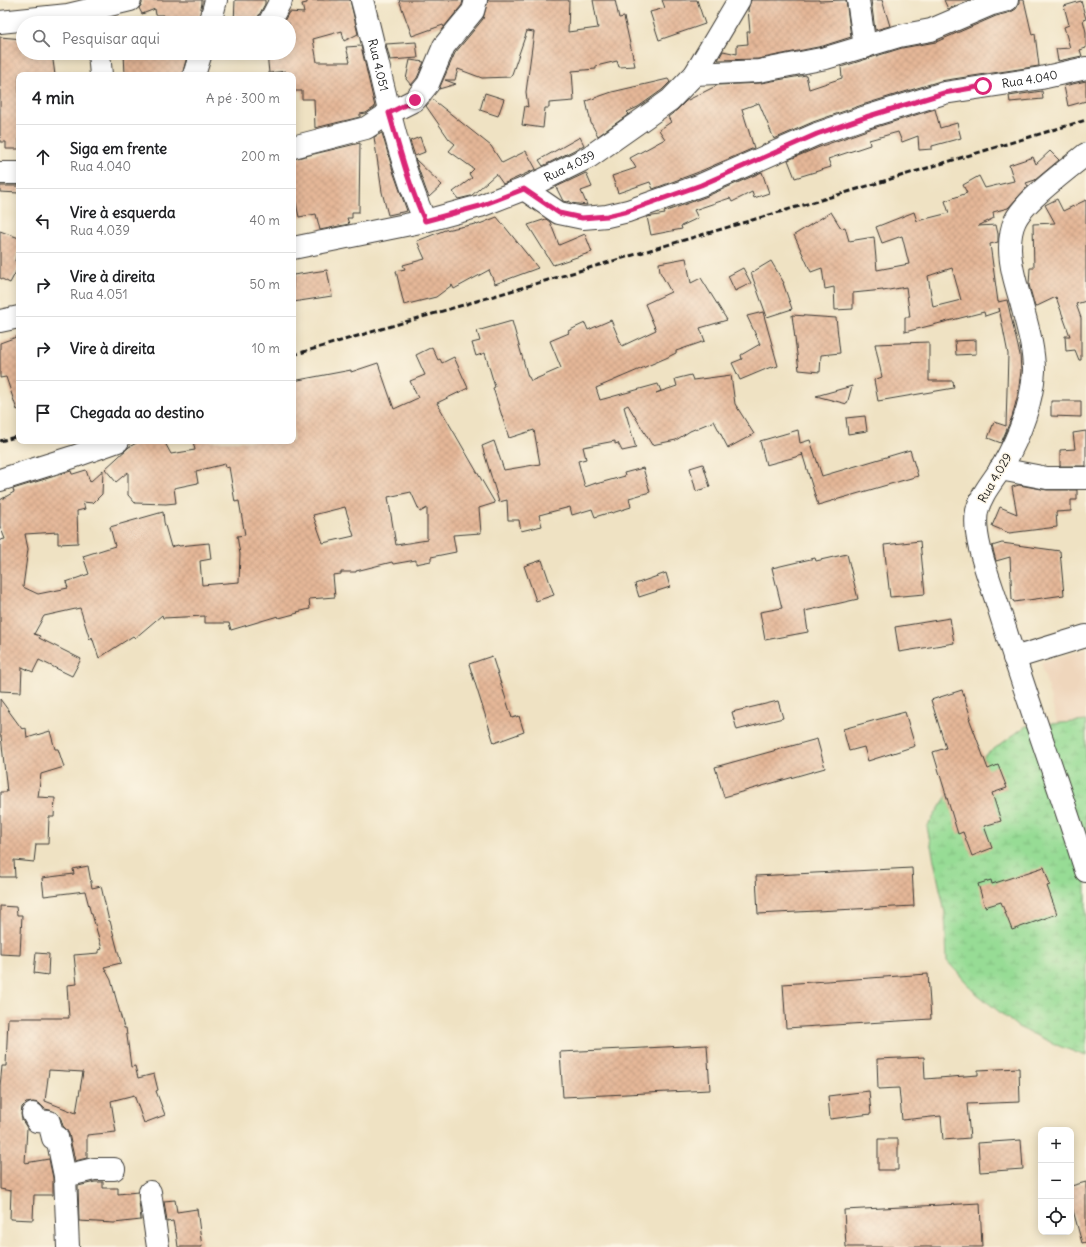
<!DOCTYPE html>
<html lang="pt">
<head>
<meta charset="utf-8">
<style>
	:root { --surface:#fff; --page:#f2f2f2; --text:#202124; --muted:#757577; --line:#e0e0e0 }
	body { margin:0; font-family:Delius,sans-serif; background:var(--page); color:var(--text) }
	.controls { position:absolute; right:12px; bottom:12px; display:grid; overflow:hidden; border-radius:8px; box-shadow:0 2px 10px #0003 }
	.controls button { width:36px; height:36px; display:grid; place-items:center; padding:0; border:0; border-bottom:1px solid var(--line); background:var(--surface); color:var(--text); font:20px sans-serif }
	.stop { position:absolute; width:12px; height:12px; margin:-9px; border:3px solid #db2777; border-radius:50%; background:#fff }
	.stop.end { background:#db2777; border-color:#fff; box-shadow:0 1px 4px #0008 }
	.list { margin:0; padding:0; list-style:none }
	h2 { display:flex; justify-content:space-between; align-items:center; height:52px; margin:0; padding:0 16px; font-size:17px }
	h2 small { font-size:13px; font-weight:400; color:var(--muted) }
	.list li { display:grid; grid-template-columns:26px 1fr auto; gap:12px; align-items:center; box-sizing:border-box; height:64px; padding:0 16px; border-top:1px solid var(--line) }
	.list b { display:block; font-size:15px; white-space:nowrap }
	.list p { margin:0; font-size:13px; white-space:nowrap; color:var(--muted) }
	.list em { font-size:13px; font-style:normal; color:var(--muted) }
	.icon { flex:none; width:22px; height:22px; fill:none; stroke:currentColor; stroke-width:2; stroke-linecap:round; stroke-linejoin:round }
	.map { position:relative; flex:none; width:1086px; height:1247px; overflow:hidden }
	.search { position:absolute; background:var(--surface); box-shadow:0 2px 10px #0003; left:16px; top:16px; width:280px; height:44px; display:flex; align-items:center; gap:10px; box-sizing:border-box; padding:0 14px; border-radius:22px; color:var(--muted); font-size:15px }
	.panel { position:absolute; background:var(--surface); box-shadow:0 2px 10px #0003; left:16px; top:72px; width:280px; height:372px; border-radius:8px }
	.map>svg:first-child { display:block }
	.built { fill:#efd6bc }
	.wetland { fill:url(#wetland-marsh); stroke:#5a7c58 }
	.building { fill:url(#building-cross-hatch); fill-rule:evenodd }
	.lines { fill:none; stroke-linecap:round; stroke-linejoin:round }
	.minor-casing { stroke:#3c3a35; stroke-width:24 }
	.minor { stroke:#fff; stroke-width:22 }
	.rail { stroke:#1c1c1c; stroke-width:3; stroke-dasharray:6 3; stroke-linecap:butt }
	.route { stroke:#db2777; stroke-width:5 }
	.labels { text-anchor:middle; stroke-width:3; stroke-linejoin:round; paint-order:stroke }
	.street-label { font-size:12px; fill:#1c1c1c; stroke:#fcf5e5 }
</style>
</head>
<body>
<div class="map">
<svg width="1086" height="1247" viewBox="0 0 1086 1247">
	<defs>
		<pattern id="wetland-marsh" width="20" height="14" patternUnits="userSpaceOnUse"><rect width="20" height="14" fill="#97dc95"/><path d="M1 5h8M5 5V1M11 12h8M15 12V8" fill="none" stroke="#82bc80"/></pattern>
		<pattern id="building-cross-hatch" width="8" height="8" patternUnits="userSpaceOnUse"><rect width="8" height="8" fill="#e5b798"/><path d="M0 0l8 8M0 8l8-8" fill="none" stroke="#c49d82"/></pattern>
	</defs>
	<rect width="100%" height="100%" fill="#fcf5e5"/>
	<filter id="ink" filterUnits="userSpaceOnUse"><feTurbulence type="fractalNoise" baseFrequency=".025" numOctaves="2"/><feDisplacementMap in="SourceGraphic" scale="8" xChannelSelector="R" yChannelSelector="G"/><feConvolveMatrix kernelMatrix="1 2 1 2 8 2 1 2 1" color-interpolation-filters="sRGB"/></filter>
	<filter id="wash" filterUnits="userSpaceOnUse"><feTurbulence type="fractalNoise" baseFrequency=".012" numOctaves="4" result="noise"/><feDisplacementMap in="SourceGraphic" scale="16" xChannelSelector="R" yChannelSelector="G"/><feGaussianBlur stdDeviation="0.9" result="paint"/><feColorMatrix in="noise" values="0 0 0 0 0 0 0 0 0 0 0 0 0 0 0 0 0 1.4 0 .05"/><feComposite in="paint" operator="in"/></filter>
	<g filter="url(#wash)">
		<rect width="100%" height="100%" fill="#efe2c3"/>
		<path class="built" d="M1086 649V833L1041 662Z"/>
		<path class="wetland" d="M1086 721V1056L1059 1046 1018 1027 976 993 947 961 945 913 927 827 962 772 1026 726Z"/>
		<g id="blocks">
			<path class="building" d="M142 0H202V3L198 23H164V15H156L155 9 142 14 139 8 142 4Z
				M235 0H265V4L258 17 257 23H234Z
				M307 0H350L358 34 344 41 342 31 313 39 317 62H350L346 47 361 46 375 107 366 113 360 114V117L315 128 314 99H302V91H293V75H285V71L269 73 267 53H289V23H283L289 12 304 13 302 4 307 3Z
				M399 0H463L462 5 444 27 443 25 412 36Z
				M488 0H569L568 32 598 28 593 0H615L619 18 624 17 635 66 619 67 617 61 596 66V69L572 71 574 101 549 103V108H545L543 128 522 125 525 106 528 107 526 92 534 32 527 31 511 77 482 78 458 69 455 80H445L456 84 439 89 455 53 483 19Z
				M662 0H697L705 24 659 40 650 12 665 8Z
				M751 0H819V1L846 0 851 37 823 46 758 59 718 60 723 51 737 54V45L748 44 747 32H750L748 9Z
				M871 0H882L890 26 875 30Z
				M944 0H970L948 9Z
				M1019 0H1024L1032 35 1035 34 1039 66 940 81 862 105 813 122 774 139 759 103 742 109 754 148 696 173 653 189 650 182 618 193 612 176 636 168 630 158 665 139 659 130 671 122 668 117 677 110 686 101 718 85 761 83 806 75 809 89 842 78 841 67 902 48 936 42 996 16 1011 12 1016 9 1019 4Z
				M1081 1 1086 19 1083 20 1086 32V48L1080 50 1082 56 1058 61 1056 49 1070 48 1064 27 1069 25 1064 6Z
				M0 37 23 39V53H52L55 75H19V149H6V142H0Z
				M416 42 418 58 390 60 386 44Z
				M124 53H188L182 75H125Z
				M410 60 424 62 417 78 411 85 406 79Z
				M668 79 670 82 662 90 638 107 627 112 629 114 598 136 591 123 586 101 612 92Z
				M1086 81V101L1068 106 1064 86Z
				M1042 91 1043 99 1010 102 1009 96Z
				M485 93 504 99 498 116 480 110Z
				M432 99 491 146 502 163 526 151 536 169 503 184 496 174 471 196 458 199 453 192 472 178 469 174 474 169 449 151 455 144 449 139 426 106Z
				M935 109 940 128 957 123 961 138 932 146V149L919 150 918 136 902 142 898 132 869 140 870 145 828 159 831 167 795 178 788 160 822 146 870 129Z
				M382 133 393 171 407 211 388 215 382 192 374 137Z
				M420 137 425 152 415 156 410 141Z
				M580 137 584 145 543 166 539 160Z
				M360 143 359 212H352V218H347L349 224 320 230 316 214 299 217 293 189V159Z
				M1050 151 1059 160 1035 180 1026 183 1028 186 1008 208 993 212 994 218 978 226 996 225 998 234V242L990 244 998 302 1007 300 1020 355 1021 371 1018 394 1012 417 1001 443 988 438 994 422 1006 426 1008 354 999 308 1000 311 985 316 984 312 905 332V317H910L906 287 883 291V290L853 293V309L835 310 834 287 825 289 822 268 811 272 794 235 831 212 841 228 845 227 849 241 874 237 877 270 909 264 902 236 882 243 876 227 914 212 917 221 949 213 945 201 967 193 963 185 979 176 985 188 1014 181 1009 165 1033 157 1036 164ZM952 268 961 300 933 307 928 276Z
				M415 159 442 185 429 197 426 190Z
				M762 172 769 193 754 198 752 192 732 202 730 198 694 210 698 218 681 226 682 229 651 235 647 217 665 214 664 212 705 197Z
				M586 173 592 187 581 191 587 205 570 203V201L567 202 563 201 556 187Z
				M0 186H19V193L0 192Z
				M1057 199 1063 211 1086 200V301L1076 304 1081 318V360H1079L1075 350 1066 351 1065 336H1070L1056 297 1035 307 1029 285 1030 268H1034L1033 224 1055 223 1045 205Z
				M497 217 538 268 495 284 489 270 454 289 452 285 436 297 404 305 396 271 405 269 403 265 425 259 417 241 445 230 476 224 477 225Z
				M546 219 550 222 559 245 585 234 592 252 553 265 528 225Z
				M0 231 19 238V246L15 261 19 263V266L10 283 0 278Z
				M686 258 691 283 701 278 727 320 700 328 705 341 676 351V353L666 358 596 388 600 400 658 384 661 391 656 393 677 386 675 379 691 375 693 380 731 375 735 404 754 434 728 448 714 421 690 431 676 440 652 445 628 405 624 407 636 448 622 451 618 443 615 444V441L583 447 586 459 578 461 585 487 596 483V484L625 476 624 473 643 468 650 492 629 498 631 507 612 513 611 512 595 517 592 509 572 515 570 507 539 515 542 526 521 531 519 520H508L507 500 499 502 482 446 494 441 504 470 540 464 534 430 509 438 493 388 495 387 485 353 476 356 472 343 480 341 477 331 512 321 528 377H529L531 381 561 368 550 341 569 333 568 331 585 323 588 330 611 320 622 346 656 330 645 304 671 292 660 272 659 263Z
				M771 261 784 283H783L792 309 767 317 751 273Z
				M743 268 751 283 735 291 728 276Z
				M327 270 332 296 293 302V275Z
				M763 312 778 366 772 368 771 367 740 380 732 363 742 359 741 355 760 344 747 316Z
				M792 315 836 318 840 353 821 355 820 372 799 370Z
				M19 336V409L17 410 6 377 0 378V343Z
				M976 340V354L956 355 955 341Z
				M929 342V381H953L954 388 878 401 874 380 882 377 875 344Z
				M432 347 438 360 440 359 442 363 454 357 468 388 437 403 495 503 479 508 481 533 453 535 456 552 431 557V561L416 564V560L393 564 392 562 356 571V572H341V574L333 575 335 597 309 599 310 609 297 612 298 613 279 618 278 616 231 630 229 623H205V616L163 618 162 615 135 638 133 636 99 658 92 637 90 640 80 608 44 616 34 634 40 636 39 638 81 659 72 676 39 660 33 672 22 667 21 692 0 691V540L5 539 0 526V500L14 492 13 489 71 471 72 474H73L86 470 90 482 103 470 102 494 93 503 83 502 85 509 77 511 78 543 58 544V532L25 534 28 549 23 587 38 594 68 588 66 582 89 574 83 556 115 546 110 527 163 512 164 522 171 547 178 545 179 546 209 543 211 559 200 561 202 585 239 582 240 554 237 536 245 535 239 501 235 502 229 467 226 468 225 464 196 471 198 483 174 488 176 503 166 504 135 503 128 495V472L116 482 105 469 129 447 140 441H164L171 454 195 450 193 441H293V381L351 370V372L378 363 394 409 418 398 410 381 425 375 416 355ZM411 492 420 512 427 508V540L396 545 388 497ZM345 507 354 536 323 543 313 515Z
				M852 386 847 404 816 396Z
				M1051 401H1081V417L1051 416Z
				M865 416 867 431 848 434 846 418Z
				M798 430 800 443 810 440 822 476 910 450 918 476 818 505 802 453 803 455 766 465 760 441Z
				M1086 431V466H1060V450L1075 449 1073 433Z
				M703 464 710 487 696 491 690 468Z
				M1019 485 1047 490H1077V500H1071V511L1056 512 1057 527 1009 533 992 526 1000 507 1017 514 1012 487Z
				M920 541 925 594 890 597 884 545Z
				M1002 543 1060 551 1064 595 1014 602 1013 600H1012L1010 557 996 561 992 546Z
				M847 554 858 599 805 611 808 632 765 640 760 612 782 608 772 568 815 558 816 561Z
				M542 560 554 595 536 601 524 566Z
				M666 573 670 587 639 597 635 584Z
				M950 618 954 643 899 652 895 627Z
				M492 656 512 718 519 716 524 732 494 743 469 664Z
				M962 690 971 718H969L988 769 998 765 1007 788 992 793 1001 821 984 826 992 848 972 856 963 832 958 834 933 752 946 748 931 700Z
				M0 699 22 729 26 728 27 738 50 731 55 749H58L64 767 41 774 38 797 55 798 54 817H49L48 844H36L34 862 14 860 15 877H0V792H7L1 736H0Z
				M778 701 783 718 737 730 732 712Z
				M905 712 915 746 868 761 864 747 849 751 843 729Z
				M817 739 825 768 724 797 715 767Z
				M88 866 92 888 101 886 109 921H110L121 963 104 967 111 980 124 1028H126L131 1067 135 1066 138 1078 154 1074 158 1090 156 1091 165 1115 144 1123 134 1095 111 1101 116 1132 87 1135V1158L75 1161 69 1134 66 1129 63 1126 61 1119 57 1113 50 1110 45 1109 39 1103 33 1102 26 1103 22 1107 21 1114 22 1120 27 1128 25 1163 49 1159 53 1178V1195H34L33 1220 10 1219 11 1191 0 1189V1086L2 1066H6L8 1018H69L67 985 77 984 74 955 99 953V950L102 949 92 914H91L85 891 44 896 42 878 74 874 73 869ZM49 1070 83 1072 76 1113 45 1101Z
				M1044 867 1050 885 1047 886 1057 914 1012 930 1001 902 985 907 978 884 991 880 992 884Z
				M912 868 914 906 758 914 756 876Z
				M0 906 16 907 17 915H22L20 955 0 954Z
				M36 953 49 954 48 975 34 973Z
				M928 974 931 1019 786 1028 783 984Z
				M707 1045 710 1090 563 1097 560 1052Z
				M924 1057 925 1079 978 1075V1070L1019 1068 1020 1102 967 1104 970 1138 943 1140 941 1116 902 1120 899 1088 878 1089 877 1059Z
				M869 1091 871 1114 830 1119 828 1096Z
				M878 1139H898V1170H878Z
				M1021 1140 1023 1169 980 1172 978 1143Z
				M95 1182H103V1188H118V1194L138 1192 141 1220 114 1223 79 1221 78 1186Z
				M1086 1182V1242L1082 1243 1071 1203V1186Z
				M175 1200 177 1212 197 1209 202 1247H178L176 1232H175L173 1221 167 1222 164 1201Z
				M980 1203 982 1247H846L844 1210Z"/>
		</g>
	</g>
	<g filter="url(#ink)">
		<use href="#blocks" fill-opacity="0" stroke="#3c3a35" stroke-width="1"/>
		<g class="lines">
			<g class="minor-casing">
				<g id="minor">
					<path id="s1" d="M362 0C382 74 394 151 425 221"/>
					<path d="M858 0 865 47"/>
					<path d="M0 22 68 15 130 0"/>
					<path d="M210 23 216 0"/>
					<path d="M269 23 281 0"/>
					<path d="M99 53 101 75"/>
					<path d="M695 74 759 71 826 58 899 36 931 30 992 4 1007 0"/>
					<path d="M194 75 201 53"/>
					<path d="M293 147 366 128 389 113 415 100 428 84 444 46 473 11 476 0"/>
					<path d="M1086 154C1068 169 1024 201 1015 221 1011 229 1010 240 1010 248 1010 266 1016 285 1021 302 1027 325 1034 347 1034 371 1032 406 1019 437 1002 467 993 481 981 494 977 511 972 538 990 580 998 606 1025 695 1058 782 1086 871"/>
					<path d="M0 173H19"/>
					<path id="s2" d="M524 189 559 213 583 218 607 216 628 211 701 185 817 134 866 117 944 93 1041 78 1086 68"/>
					<path id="s3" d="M293 248 425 221 480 206 524 189 589 157 670 100 695 74 739 0"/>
					<path d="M0 321 19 317"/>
					<path d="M1000 469 1047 478H1086"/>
					<path d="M0 480 73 457 118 441"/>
					<path d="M1014 658 1086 636"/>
					<path d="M33 1114 37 1121 49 1122 53 1138 57 1137 65 1176 68 1247"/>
					<path d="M65 1176 94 1169H114"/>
					<path d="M150 1192 158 1247"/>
				</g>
			</g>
			<use href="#minor" class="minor"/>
			<path class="rail" d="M293 355 851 191 1086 120
				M0 441 19 436"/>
		</g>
	</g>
	<g class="lines" filter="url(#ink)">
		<path class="route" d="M415 100 389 113C400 150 409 186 425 221L480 206 524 189 559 213 582 218 607 216 628 211 701 185 817 134 866 117 944 93 983 86"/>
	</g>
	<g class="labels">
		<g class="street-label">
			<text dy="4" stroke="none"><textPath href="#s1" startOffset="67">Rua 4.051</textPath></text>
			<text dy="4" stroke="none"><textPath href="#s2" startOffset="537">Rua 4.040</textPath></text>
			<text dy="4" stroke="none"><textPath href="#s3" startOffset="290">Rua 4.039</textPath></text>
			<text transform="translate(995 478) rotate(-60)" y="4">Rua 4.029</text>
		</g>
	</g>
</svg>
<div class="controls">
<button>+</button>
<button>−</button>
<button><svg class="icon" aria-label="locate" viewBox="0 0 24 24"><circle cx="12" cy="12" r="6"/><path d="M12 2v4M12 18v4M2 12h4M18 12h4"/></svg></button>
</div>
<div class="stop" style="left:983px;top:86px"></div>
<div class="stop end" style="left:415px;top:100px"></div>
<div class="search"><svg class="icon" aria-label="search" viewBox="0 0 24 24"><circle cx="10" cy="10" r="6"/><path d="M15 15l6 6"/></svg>Pesquisar aqui</div>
<section class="panel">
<h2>4 min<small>A pé · 300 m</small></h2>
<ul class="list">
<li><svg class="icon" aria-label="ahead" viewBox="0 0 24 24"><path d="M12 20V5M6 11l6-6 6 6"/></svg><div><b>Siga em frente</b><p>Rua 4.040</p></div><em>200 m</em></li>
<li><svg class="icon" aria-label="left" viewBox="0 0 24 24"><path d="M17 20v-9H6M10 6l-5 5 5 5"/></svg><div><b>Vire à esquerda</b><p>Rua 4.039</p></div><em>40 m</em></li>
<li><svg class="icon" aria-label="right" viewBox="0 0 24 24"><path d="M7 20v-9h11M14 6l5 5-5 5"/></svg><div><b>Vire à direita</b><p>Rua 4.051</p></div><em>50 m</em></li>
<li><svg class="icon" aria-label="right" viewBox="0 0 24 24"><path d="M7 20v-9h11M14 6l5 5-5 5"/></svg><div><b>Vire à direita</b></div><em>10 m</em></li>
<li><svg class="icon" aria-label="arrive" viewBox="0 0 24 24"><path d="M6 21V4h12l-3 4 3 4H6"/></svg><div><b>Chegada ao destino</b></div></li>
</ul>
</section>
</div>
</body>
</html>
